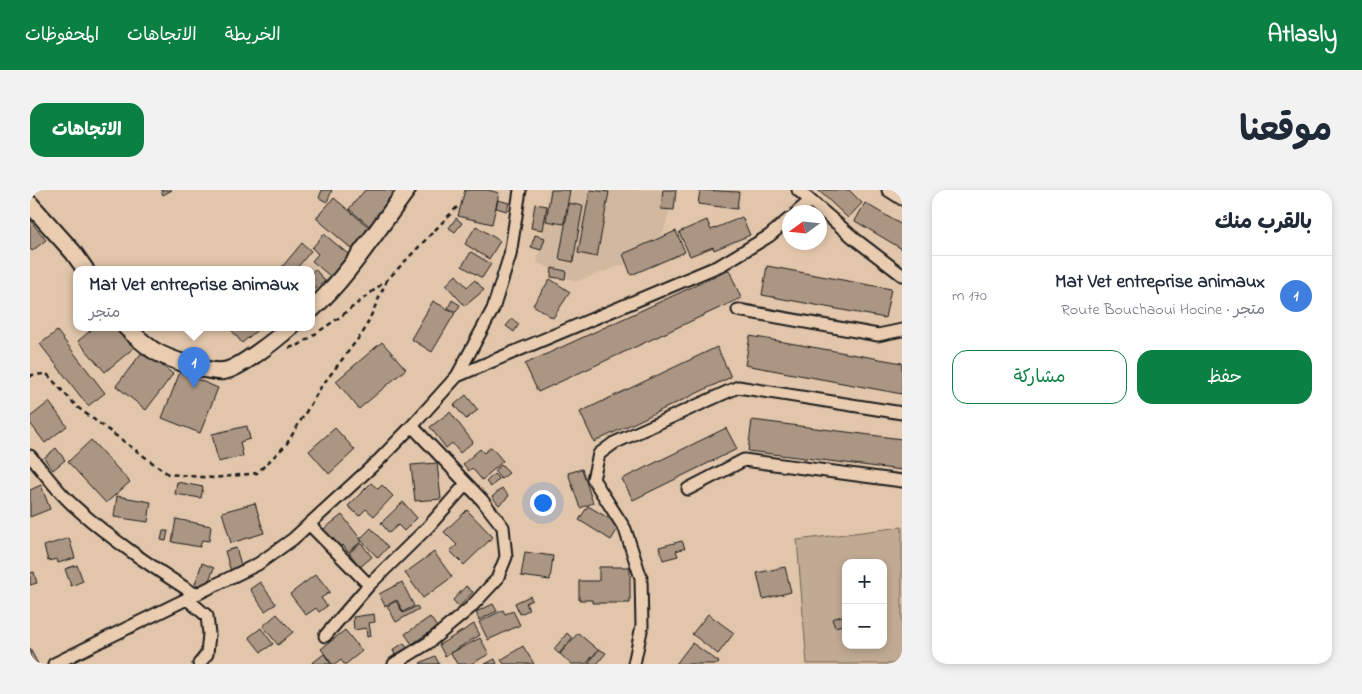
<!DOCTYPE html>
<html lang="ar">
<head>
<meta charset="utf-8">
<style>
	:root { --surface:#fff; --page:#f2f2f3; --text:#1f2937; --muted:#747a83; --line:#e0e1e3; --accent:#0b8043 }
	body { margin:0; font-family:"Indie Flower","Playpen Sans Arabic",sans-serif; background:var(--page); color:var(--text); direction:rtl }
	.controls { position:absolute; right:15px; bottom:15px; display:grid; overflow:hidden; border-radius:10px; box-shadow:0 2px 8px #0003 }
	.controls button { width:45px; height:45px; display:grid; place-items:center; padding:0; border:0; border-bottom:1px solid var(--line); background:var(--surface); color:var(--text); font:25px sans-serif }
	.compass { position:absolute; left:752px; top:15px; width:45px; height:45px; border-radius:50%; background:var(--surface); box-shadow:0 2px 8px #0003; rotate:255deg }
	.you { position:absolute; left:512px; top:312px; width:18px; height:18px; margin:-12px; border:4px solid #fff; border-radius:50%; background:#1a73e8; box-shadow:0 0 0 8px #1a73e833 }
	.badge { display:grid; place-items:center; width:32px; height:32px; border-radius:50%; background:var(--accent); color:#fff; font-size:16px; font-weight:700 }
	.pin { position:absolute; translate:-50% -41px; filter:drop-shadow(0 1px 2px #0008) }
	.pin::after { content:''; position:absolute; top:26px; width:18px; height:15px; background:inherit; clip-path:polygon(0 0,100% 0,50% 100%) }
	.popup { position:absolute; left:43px; top:76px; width:242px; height:65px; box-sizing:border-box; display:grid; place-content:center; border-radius:10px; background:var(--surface); filter:drop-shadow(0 1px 4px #0005); font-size:16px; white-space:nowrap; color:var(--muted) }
	.popup b { font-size:19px; color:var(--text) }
	.popup::after { content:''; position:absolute; left:50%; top:100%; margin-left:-10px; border:10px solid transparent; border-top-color:var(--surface) }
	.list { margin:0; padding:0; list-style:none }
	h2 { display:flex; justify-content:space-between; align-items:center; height:65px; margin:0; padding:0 20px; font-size:21px }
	h2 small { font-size:16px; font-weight:400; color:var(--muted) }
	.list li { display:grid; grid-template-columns:32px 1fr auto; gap:15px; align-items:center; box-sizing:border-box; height:80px; padding:0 20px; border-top:1px solid var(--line) }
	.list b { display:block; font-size:19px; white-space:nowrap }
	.list p { margin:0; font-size:16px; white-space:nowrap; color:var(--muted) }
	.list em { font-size:16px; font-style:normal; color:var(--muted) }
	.actions { display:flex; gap:10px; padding:15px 20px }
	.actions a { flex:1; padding:11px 0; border:1px solid var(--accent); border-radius:15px; text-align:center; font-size:18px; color:var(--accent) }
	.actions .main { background:var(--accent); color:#fff }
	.map { position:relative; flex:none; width:872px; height:474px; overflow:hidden; direction:ltr; border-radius:15px }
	header { display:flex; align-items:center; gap:30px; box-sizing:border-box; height:70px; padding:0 25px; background:var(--accent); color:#fff }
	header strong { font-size:24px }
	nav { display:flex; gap:28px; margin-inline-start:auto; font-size:18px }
	.intro { display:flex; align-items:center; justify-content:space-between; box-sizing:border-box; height:120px; padding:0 30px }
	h1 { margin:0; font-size:35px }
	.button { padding:12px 22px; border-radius:15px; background:var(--accent); color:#fff; font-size:18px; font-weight:700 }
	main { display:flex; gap:30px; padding:0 30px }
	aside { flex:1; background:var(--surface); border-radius:15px; box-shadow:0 2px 8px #0003 }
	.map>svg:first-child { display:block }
	.built { fill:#d2b89f }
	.green { fill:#c1aa94; stroke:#6e6358; fill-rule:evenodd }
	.building { fill:#ab9683; stroke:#1c1c1c }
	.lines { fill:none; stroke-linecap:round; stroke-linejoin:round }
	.street-casing { stroke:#1c1c1c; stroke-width:15 }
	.secondary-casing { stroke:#1c1c1c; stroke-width:20 }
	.path { stroke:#1c1c1c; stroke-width:2.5; stroke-dasharray:5 4; stroke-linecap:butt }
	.street { stroke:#eacdb1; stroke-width:11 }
	.secondary { stroke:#eacdb1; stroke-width:16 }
</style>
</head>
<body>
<header>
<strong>Atlasly</strong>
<nav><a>الخريطة</a><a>الاتجاهات</a><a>المحفوظات</a></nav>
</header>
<div class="intro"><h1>موقعنا</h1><a class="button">الاتجاهات</a></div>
<main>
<aside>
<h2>بالقرب منك<small></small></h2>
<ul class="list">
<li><span class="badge" style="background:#3f7fe0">1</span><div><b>Mat Vet entreprise animaux</b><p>متجر · Route Bouchaoui Hocine</p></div><em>170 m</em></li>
</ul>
<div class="actions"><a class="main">حفظ</a><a>مشاركة</a></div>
</aside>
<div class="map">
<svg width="872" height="474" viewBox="0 0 872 474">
	<rect width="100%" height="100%" fill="#e2c6ab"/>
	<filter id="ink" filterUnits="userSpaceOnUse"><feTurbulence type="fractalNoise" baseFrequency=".02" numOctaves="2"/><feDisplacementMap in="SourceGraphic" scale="10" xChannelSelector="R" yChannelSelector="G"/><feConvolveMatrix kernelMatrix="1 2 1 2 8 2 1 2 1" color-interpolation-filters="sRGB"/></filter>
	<g filter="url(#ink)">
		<path class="built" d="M519 0H645L628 62 545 92 507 72Z"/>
		<path class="green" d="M872 337V474H777L767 350ZM816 373H853V455H816Z"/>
		<path class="building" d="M131 0H142L133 5Z
			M292 0H302L297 12 289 8Z
			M335 0H360L369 7 342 38 319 19Z
			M435 0H458L469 3 462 34 428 26Z
			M521 0H540L534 34 516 31Z
			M560 0 579 2 567 67 548 63Z
			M633 0H646L644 20 631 19Z
			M670 0 709 2 707 19 668 14Z
			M788 0H819L832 13 818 28Z
			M304 8 341 39 323 60 286 28Z
			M468 10 479 13 477 21 466 18Z
			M539 13 553 16 543 72 529 69Z
			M835 13 872 35V59L825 31Z
			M505 14 517 16 513 40 501 38Z
			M712 27 720 45 684 60 683 57 660 66 649 42 677 30 681 40Z
			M426 28 432 33 425 42 419 38Z
			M0 30 16 50 2 61 0 59Z
			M446 36 470 51 459 69 435 54Z
			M646 41 655 62 601 85 593 64Z
			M294 44 324 69 306 91 282 71 288 64 282 58Z
			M505 45 515 48 511 60 501 57Z
			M272 53 281 61 266 79H254L252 77Z
			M441 62 461 74 452 88 432 76Z
			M737 76 861 99 855 128 732 105Z
			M522 78 536 81 535 89 521 87Z
			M285 79 295 91 282 102V82Z
			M699 80 711 108 508 202 495 174Z
			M426 85 437 97 445 90 454 100 435 116 416 95Z
			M520 89 540 102 523 128 503 115Z
			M422 110 430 115 426 122 418 118Z
			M403 111 425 123 402 162 381 149Z
			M482 129 489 134 484 142 476 136Z
			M65 137H90L106 156 75 182 48 151Z
			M199 137H231L212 153Z
			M27 141 75 203 58 216 10 154Z
			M720 146 872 173V204L715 175Z
			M352 152 376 179 329 219 306 191Z
			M687 157 701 187 564 252 550 222Z
			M113 161 143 184 116 220 86 196Z
			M150 182 188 198 170 243 132 228Z
			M436 205 448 220 436 229 424 215Z
			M19 212 37 236 15 253 0 233V227Z
			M420 222 443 252 430 263 422 253 416 258 400 237Z
			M722 230 872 249V280L718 261Z
			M217 236 220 249 210 252 213 266 188 272 182 244Z
			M305 238 325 260 299 284 279 261Z
			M696 238 707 259 603 310 592 289Z
			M61 250 100 292 76 313 38 272Z
			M461 257 473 271 452 290 442 278 439 281 433 274 450 259 454 263Z
			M26 258 35 270 23 280 14 268Z
			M407 273 411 309 385 311 381 275Z
			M471 275 479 283 471 289 464 281Z
			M552 279 563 313 550 318 538 283Z
			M464 284 469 289 461 297 456 292Z
			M147 292 173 297 171 308 145 304Z
			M341 293 348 299 352 295 363 306 344 326 336 319 329 326 318 316Z
			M11 295 20 319 0 327V300Z
			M472 298 479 306 469 315 462 307Z
			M87 306 121 312 118 332 84 327Z
			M373 312 387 328 374 341 368 335 359 343 351 333Z
			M225 313 234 343 201 353 192 322Z
			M558 316 590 335 581 350 549 330Z
			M437 320 463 347 434 375 420 361 427 355 414 342Z
			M312 325 332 351 318 362 313 355 306 360 291 341Z
			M146 329 181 336 179 351 172 350 170 357 142 352Z
			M341 338 358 357 348 368 330 349Z
			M133 341H138L136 351 131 350Z
			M39 348 45 368 28 373 27 369 18 371 14 356Z
			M652 351 655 358 646 361 648 366 633 370 629 357Z
			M331 353 342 367 330 377 319 363Z
			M206 358 212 378 201 382 195 361Z
			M404 362 422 387 393 408 375 383Z
			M495 362 523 366 520 390 491 386Z
			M172 373 184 378 176 398 165 394Z
			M47 375 53 391 41 396 35 379Z
			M569 377H600V413H562V410H549V391H569Z
			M755 377 761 402 733 409 727 383Z
			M4 382 7 393 0 395V383Z
			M286 384 300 402 291 408 297 416 289 422 286 418 276 425 260 404Z
			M230 392 246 414 235 421 220 399Z
			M372 392 384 416 373 422 367 410 355 416 349 404Z
			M436 396 443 402 429 417 423 410Z
			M500 406 502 410 496 413 499 420 490 424 485 413Z
			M366 411 373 423 387 416 389 419 366 432 357 416Z
			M463 414 467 421 449 430 446 422Z
			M473 420 475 424 483 421 490 435 458 450 449 432Z
			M247 424 263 442 248 455 233 436Z
			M344 424 345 432 339 433 341 446 337 447 336 438 324 440 323 427Z
			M678 424 704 443 688 464 662 444Z
			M815 425 816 434 805 437 802 429Z
			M400 427 407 437 382 454 375 444Z
			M444 434 450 445 415 466 409 455Z
			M231 438 243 454 231 462 219 447Z
			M315 440 332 461 316 474H314L311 470 306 474H302L291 459Z
			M537 443 542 448 529 464 524 459Z
			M548 443 568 460 556 474H541L530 464Z
			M450 448 459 464 441 474H427L421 463Z
			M374 453 377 458 365 465 363 460Z
			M662 453 689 472 688 474H646Z
			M493 456 504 474H474L471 470Z
			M0 459 8 474H0Z
			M569 459 576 463 567 474H558Z
			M294 464 301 474H281Z
			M405 466 409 474H391L390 473Z
			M465 469 467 474H455Z"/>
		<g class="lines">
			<g class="street-casing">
				<path id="street" d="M768 0 825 49 872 85
					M858 0 872 9
					M767 22 780 11
					M708 120 848 145 872 140
					M427 186 691 75 739 46 759 29
					M0 266C14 282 27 301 43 315 80 349 124 378 166 405
					M658 299 714 270 872 291
					M279 334 339 395
					M157 409 177 426 179 444 177 464 169 474
					M295 446 339 395 398 337 436 294
					M24 474 228 374 263 349 349 270 382 236 427 186 463 119 480 65 490 0
					M364 474 398 453 440 418 467 389 476 367 473 337 452 310 382 236
					M604 474 612 436 611 388 595 339 563 289 569 264 584 253 708 197 872 223"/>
			</g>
			<g class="secondary-casing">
				<path id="secondary" d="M0 14 43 62 55 79
					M282 119C316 89 349 37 377 0
					M96 137C104 145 113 153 123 160 135 168 178 183 193 181 208 180 248 148 260 137"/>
			</g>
			<path class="path" d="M259 158 269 155 310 127 357 90 429 15
				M0 187 2 185 17 184 47 217 138 284 184 288 227 283 256 255 291 197 334 141 357 90"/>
			<use href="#street" class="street"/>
			<use href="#secondary" class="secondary"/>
		</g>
	</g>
</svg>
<div class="controls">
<button>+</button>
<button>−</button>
</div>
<svg class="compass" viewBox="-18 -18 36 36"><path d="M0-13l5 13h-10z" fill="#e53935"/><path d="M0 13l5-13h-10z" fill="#747a83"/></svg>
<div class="you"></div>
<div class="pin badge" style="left:164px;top:198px;background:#3f7fe0">1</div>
<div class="popup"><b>Mat Vet entreprise animaux</b>متجر</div>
</div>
</main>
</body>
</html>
